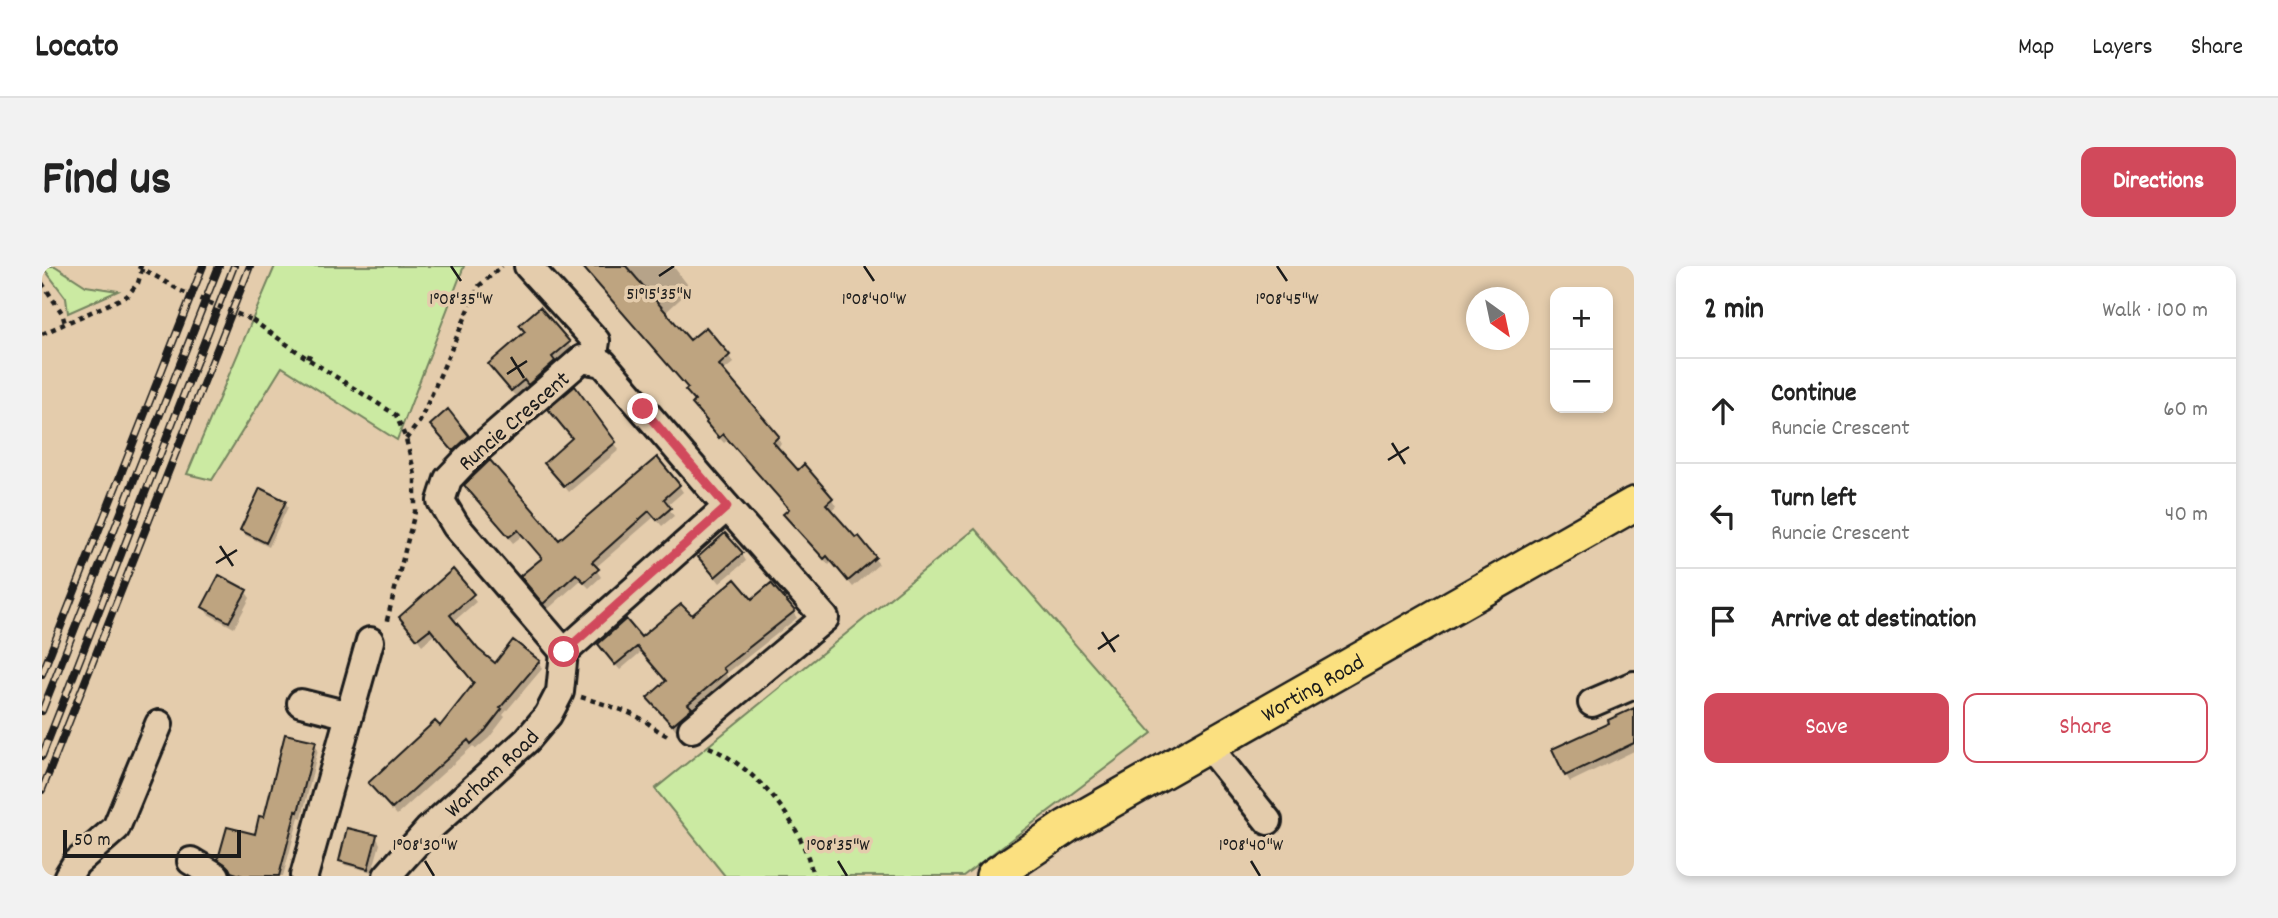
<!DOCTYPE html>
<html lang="en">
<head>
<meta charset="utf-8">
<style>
	:root { --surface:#fff; --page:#f2f2f2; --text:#222; --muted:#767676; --line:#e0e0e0; --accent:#d1495b }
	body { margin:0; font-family:Dekko,sans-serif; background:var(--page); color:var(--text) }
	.controls { position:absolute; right:21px; top:21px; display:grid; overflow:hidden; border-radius:14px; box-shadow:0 4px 10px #0003 }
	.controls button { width:63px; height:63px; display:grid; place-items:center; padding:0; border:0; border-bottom:2px solid var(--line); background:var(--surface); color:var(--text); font:35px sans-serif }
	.compass { position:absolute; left:1424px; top:21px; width:63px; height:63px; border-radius:50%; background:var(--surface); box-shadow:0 4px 10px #0003; rotate:147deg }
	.scale { position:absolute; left:21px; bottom:18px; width:178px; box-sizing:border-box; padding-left:7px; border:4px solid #1c1c1c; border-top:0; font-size:19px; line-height:24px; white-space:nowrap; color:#1c1c1c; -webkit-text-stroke:5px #e4ccac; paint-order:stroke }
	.stop { position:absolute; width:21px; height:21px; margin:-16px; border:5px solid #d1495b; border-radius:50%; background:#fff }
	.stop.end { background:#d1495b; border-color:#fff; box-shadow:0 2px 7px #0008 }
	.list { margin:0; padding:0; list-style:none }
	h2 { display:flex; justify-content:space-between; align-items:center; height:91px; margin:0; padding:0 28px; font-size:30px }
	h2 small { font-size:23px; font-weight:400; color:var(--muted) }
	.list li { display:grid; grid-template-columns:46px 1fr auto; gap:21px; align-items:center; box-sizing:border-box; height:105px; padding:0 28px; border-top:2px solid var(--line) }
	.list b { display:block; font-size:26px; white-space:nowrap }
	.list p { margin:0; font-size:23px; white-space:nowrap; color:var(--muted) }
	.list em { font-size:23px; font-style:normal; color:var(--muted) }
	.actions { display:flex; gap:14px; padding:21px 28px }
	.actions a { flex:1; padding:16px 0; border:2px solid var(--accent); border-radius:14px; text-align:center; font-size:24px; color:var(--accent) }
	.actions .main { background:var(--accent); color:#fff }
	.icon { flex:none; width:38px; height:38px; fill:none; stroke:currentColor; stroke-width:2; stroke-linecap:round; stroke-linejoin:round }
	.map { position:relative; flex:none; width:1592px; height:610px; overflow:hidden; border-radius:14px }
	header { display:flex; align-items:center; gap:42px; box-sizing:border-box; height:98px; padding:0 35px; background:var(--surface); border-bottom:2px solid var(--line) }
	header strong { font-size:33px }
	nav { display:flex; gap:38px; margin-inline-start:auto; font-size:24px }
	.intro { display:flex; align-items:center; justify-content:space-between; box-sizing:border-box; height:168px; padding:0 42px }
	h1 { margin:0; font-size:49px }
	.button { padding:18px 32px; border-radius:14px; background:var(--accent); color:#fff; font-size:24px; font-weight:700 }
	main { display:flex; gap:42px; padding:0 42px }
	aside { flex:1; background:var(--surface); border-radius:14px; box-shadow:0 4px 10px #0003 }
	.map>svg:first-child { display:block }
	.green { fill:#cbeaa2; stroke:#74835f; stroke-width:2 }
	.shadow { fill:#0003 }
	.building { fill:#bea480; stroke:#1c1c1c; stroke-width:2 }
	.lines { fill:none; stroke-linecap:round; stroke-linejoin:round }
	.minor-casing { stroke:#1c1c1c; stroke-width:32 }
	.major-casing { stroke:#1c1c1c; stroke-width:38 }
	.path { stroke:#1c1c1c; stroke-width:4.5; stroke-dasharray:5 5; stroke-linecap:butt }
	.minor { stroke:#e4ccac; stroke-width:26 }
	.major { stroke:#fbe080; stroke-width:33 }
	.rail-casing { stroke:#1c1c1c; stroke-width:8 }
	.rail { stroke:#e4ccac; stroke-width:5; stroke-dasharray:16; stroke-linecap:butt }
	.path-bridge { stroke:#1c1c1c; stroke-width:4.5; stroke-dasharray:5 5; stroke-linecap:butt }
	.route { stroke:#d1495b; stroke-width:9 }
	.ticks { fill:none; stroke:#1c1c1c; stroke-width:2.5 }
	.labels { text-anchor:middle; stroke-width:7; stroke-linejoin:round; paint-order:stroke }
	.street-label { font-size:23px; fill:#1c1c1c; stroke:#e4ccac }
	.ticks-label { font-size:18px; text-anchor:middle; fill:#1c1c1c; stroke:#e4ccac; stroke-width:7; stroke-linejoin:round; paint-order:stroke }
</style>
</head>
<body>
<header>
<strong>Locato</strong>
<nav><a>Map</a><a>Layers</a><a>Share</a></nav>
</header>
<div class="intro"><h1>Find us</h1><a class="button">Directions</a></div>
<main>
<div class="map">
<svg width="1592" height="610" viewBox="0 0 1592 610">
	<rect width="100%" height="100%" fill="#e4ccac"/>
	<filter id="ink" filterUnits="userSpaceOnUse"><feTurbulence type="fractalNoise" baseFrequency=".0143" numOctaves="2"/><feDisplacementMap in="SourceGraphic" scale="14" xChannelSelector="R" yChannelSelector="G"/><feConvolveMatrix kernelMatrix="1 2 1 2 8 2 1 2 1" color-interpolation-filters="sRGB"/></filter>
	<g filter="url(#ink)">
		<path class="green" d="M0 0H13L44 20 76 25 26 47 24 32Z
			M233 0H422L355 174 240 101 170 214 145 208Z
			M933 263 1110 467 921 610H683L613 523Z"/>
		<path class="shadow" d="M539 0H631L649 23 623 47 648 76 664 63 687 90 691 97 680 106 735 171 739 178 734 183 756 207 762 201 790 233 794 240 788 245 837 298 811 321 790 296 787 299 747 255 748 244 686 174 682 177 670 164 652 138 654 136 645 125 647 123Z
			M479 60 526 77 530 84 513 99 516 103 491 125 487 120 474 131 452 105 484 68Z
			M394 166 426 171 430 178 416 191Z
			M573 177 577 184 527 226 509 204Z
			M637 220 641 226 625 240 632 250 620 260 612 251 553 302 559 311 547 322 539 314 506 343 484 318 501 293 481 269 471 277 428 226 517 276Z
			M243 236 246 241 227 281 203 269 200 263Z
			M700 288 704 295 678 317 658 292Z
			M411 305 434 336 411 356 435 384 453 399 496 396 500 403 461 449 463 451 447 472 434 483 431 480 355 549 332 524 398 463 434 418 393 368 380 379 359 351Z
			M203 325 208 332 192 362 166 348 162 341Z
			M710 335 751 346 755 352 684 408 686 413 649 444 652 449 634 464 611 438 626 416 599 386 578 404 561 384 599 373 649 351Z
			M1592 444V485L1528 516 1524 509 1570 458 1568 455Z
			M272 477 276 483 260 552 257 551 241 610H191L178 593 214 570Z
			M334 570 338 578 330 606 303 599 299 591Z"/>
		<path class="building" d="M540 0H584L648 74 664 61 688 89 677 99 737 170 731 176 756 204 762 198 791 232 784 238 814 272 817 270 834 291 806 315 785 290 782 293 741 248 747 243 681 168 677 172 664 157 665 155 650 138 653 135 643 124 646 122Z
			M498 41 528 76 510 91 513 95 486 119 482 114 469 125 446 98 483 66 477 59Z
			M533 120 574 176 522 220 502 197 530 172 506 143Z
			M406 143 427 170 411 185 388 159Z
			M615 191 638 219 622 233 629 242 615 254 607 245 550 296 557 303 542 316 534 308 501 338 478 310 500 292 476 264 467 271 422 219 448 194 517 274Z
			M218 222 244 235 224 277 198 264Z
			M683 267 701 287 673 311 656 291Z
			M411 303 432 328 408 349 436 383 453 397 471 374 498 395 458 442 460 443 443 465 429 478 426 474 350 543 326 517 393 455 398 460 432 417 388 363 375 373 357 351Z
			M177 309 205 324 187 356 160 341Z
			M693 313 710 333 729 317 753 345 681 402 684 406 646 438 650 442 630 459 605 432 624 415 595 381 573 399 556 378 584 353 599 371 639 338 650 349Z
			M1592 442V477L1523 510 1510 483 1567 457 1566 454Z
			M243 468 274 475 256 546 254 545 237 610H201L189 606 187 602 176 593 185 561 213 568 217 550 222 551Z
			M305 562 335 569 326 603 297 595Z"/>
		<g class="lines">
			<g class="minor-casing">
				<g id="minor">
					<path d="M486 0 554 75 551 95"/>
					<path d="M540 93 561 97 685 241 522 386 414 260 399 235 406 213 427 191Z"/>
					<path d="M259 437 307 449"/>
					<path d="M1550 437 1592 419"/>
					<path d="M650 463 783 352 685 241"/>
					<path d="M1166 480 1226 555"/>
					<path d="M149 595 174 610"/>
					<path d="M26 610 34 597 74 562 117 458"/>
					<path d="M262 610 328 375"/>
					<path id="s1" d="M345 610 387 563 485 474 506 449 518 426 522 386"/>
				</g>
			</g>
			<g class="major-casing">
				<g id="major">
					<path id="s2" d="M951 610 1025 560 1592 238"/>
				</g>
			</g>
			<path class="path" d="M96 0 139 25
				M0 17 20 47 23 57
				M210 54 266 93 354 149 364 173 373 209V246L344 358
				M0 68 85 30 96 17 101 0
				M266 93 270 84
				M364 173 378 155 437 20 460 0
				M539 431C558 437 577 442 596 451 608 457 615 466 629 471
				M667 481C716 503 761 558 771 610"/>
			<use href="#minor" class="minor"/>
			<use href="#major" class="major"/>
			<g class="rail-casing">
				<path id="rail" d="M0 408 161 0
					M0 445 177 0
					M0 490 192 0
					M0 524 208 0"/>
			</g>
			<use href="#rail" class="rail"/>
			<path class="path-bridge" d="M139 25 210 54"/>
		</g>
	</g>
	<g class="lines" filter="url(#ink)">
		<path class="route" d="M522 386 685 241 601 143"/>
	</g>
	<path class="ticks" d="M409 0 419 15M822 0 832 15M1235 0 1245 15M617 10 632 0M469 91 482 112M465 108 485 95M1350 177 1363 198M1346 194 1367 181M178 280 191 300M174 297 195 284M1060 366 1073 386M1056 383 1077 369M383 595 392 610M796 595 805 610M1209 595 1218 610"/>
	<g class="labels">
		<g class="street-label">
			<text transform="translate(471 154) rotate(-41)" y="8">Runcie Crescent</text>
			<text dy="8" stroke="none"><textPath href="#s2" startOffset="371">Worting Road</textPath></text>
			<text dy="8" stroke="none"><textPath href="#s1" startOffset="147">Warham Road</textPath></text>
		</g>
	</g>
	<g class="ticks-label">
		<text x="617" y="33">51°15'35"N</text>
		<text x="419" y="38">1°08'35"W</text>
		<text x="832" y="38">1°08'40"W</text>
		<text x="1245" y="38">1°08'45"W</text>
		<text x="383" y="584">1°08'30"W</text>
		<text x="796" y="584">1°08'35"W</text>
		<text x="1209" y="584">1°08'40"W</text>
	</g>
</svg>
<div class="controls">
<button>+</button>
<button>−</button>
</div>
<svg class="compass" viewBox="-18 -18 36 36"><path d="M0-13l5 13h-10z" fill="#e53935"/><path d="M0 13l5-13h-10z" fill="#767676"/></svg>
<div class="scale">50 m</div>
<div class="stop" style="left:522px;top:386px"></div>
<div class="stop end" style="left:601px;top:143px"></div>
</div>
<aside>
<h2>2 min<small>Walk · 100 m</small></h2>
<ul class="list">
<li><svg class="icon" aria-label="ahead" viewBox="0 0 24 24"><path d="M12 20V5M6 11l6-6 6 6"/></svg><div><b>Continue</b><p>Runcie Crescent</p></div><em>60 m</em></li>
<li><svg class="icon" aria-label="left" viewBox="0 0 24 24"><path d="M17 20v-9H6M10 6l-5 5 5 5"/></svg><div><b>Turn left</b><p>Runcie Crescent</p></div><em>40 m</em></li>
<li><svg class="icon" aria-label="arrive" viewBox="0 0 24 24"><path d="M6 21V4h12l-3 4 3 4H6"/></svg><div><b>Arrive at destination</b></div></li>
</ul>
<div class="actions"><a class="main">Save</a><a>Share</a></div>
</aside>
</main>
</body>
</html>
